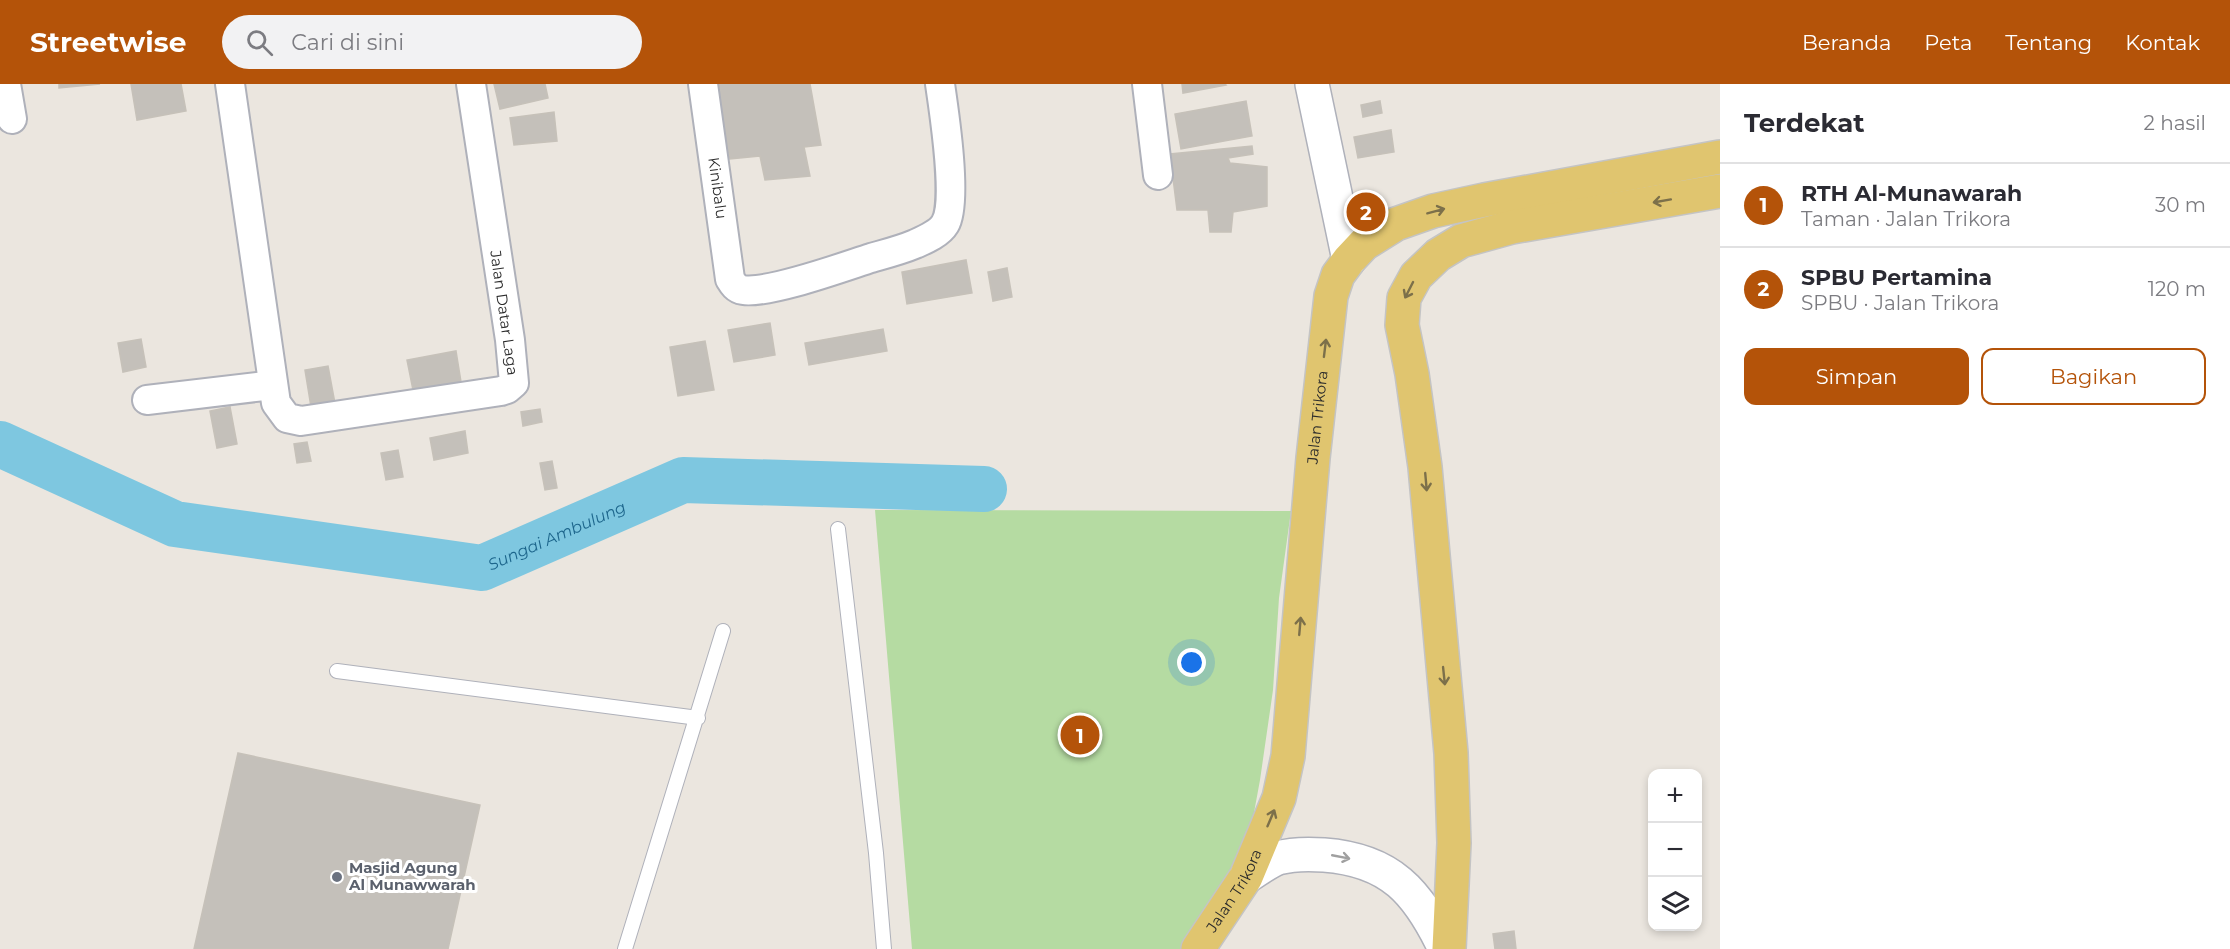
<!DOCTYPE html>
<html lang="id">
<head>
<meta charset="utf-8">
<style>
	:root { --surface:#fff; --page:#f2f2f3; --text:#2b2b33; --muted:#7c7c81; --line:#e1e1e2; --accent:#b45309 }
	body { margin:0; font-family:Montserrat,sans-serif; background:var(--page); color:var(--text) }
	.controls { position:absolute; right:18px; bottom:18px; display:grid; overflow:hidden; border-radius:12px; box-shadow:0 3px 9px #0003 }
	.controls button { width:54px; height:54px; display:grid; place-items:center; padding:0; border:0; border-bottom:2px solid var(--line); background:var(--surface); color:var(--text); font:30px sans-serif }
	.you { position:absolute; left:1192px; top:579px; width:21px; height:21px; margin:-15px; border:4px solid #fff; border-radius:50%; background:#1a73e8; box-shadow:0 0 0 9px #1a73e833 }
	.badge { display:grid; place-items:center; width:39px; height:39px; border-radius:50%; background:var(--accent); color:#fff; font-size:20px; font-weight:700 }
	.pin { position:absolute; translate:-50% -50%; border:3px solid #fff; box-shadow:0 2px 6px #0006 }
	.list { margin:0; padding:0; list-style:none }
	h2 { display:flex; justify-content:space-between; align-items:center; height:78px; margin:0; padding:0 24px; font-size:26px }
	h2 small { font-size:20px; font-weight:400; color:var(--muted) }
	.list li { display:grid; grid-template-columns:39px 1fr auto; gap:18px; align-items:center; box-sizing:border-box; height:84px; padding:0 24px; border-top:2px solid var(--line) }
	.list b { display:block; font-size:22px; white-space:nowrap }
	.list p { margin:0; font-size:20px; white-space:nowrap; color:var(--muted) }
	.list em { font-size:20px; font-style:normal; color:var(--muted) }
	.actions { display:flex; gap:12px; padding:18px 24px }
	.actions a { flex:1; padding:14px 0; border:2px solid var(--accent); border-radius:12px; text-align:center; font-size:21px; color:var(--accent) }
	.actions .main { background:var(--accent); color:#fff }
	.icon { flex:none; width:33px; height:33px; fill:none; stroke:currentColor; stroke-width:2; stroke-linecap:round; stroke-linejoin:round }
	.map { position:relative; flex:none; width:1720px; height:865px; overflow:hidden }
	header { display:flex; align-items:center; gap:36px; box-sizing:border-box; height:84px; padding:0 30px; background:var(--accent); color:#fff }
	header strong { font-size:28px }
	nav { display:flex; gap:33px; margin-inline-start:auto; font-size:21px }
	.search { width:420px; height:54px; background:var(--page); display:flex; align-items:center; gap:15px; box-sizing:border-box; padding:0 21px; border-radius:33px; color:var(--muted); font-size:22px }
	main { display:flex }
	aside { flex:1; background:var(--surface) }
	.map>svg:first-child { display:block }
	.green { fill:#b5dba2 }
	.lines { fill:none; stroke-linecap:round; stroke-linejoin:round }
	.river { stroke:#7ec7e0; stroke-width:46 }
	.building { fill:#c4c0ba; stroke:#c6c1b9; stroke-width:1.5 }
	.lane-casing { stroke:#afb1ba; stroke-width:16 }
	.street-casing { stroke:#afb1ba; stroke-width:32 }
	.secondary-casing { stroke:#afb1ba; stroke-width:36 }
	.primary-casing { stroke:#c4c4c4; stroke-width:36 }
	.lane { stroke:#fff; stroke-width:14 }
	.street { stroke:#fff; stroke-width:28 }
	.secondary { stroke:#fff; stroke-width:33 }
	.primary { stroke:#e0c56f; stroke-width:33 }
	.oneway { stroke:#7c704a }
	.oneway2 { stroke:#a0a0a0 }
	.worship-dot { fill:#6b7280; stroke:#fff; stroke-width:2 }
	.labels { text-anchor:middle; stroke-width:6; stroke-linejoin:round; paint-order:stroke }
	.street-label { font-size:15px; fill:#2b2b2b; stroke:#fff }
	.worship-label { font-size:15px; font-weight:bold; fill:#5b616d; stroke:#fff; text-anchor:start }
	.water-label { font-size:16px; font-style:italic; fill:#1d668c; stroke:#fff }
</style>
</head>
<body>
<header>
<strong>Streetwise</strong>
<div class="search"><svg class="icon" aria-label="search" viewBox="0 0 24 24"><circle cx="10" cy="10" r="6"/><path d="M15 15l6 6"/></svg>Cari di sini</div>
<nav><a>Beranda</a><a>Peta</a><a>Tentang</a><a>Kontak</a></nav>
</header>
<main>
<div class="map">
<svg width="1720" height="865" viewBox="0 0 1720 865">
	<rect width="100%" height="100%" fill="#ebe6df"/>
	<path class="green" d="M875 426 1291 427 1279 514 1273 606 1260 696 1246 772 1184 865H912Z"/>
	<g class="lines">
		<path class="river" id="s1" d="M0 360 175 440 482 484 683 396 984 405"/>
	</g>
	<path class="building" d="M59 0H100L59 4Z
		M131 0H181L186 27 137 36Z
		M494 0H545L548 14 500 25Z
		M714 0H810L821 61 804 63 810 92 765 96 760 72 730 75Z
		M1182 0H1225L1226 1 1183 9Z
		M1246 17 1252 52 1181 65 1175 30Z
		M1380 17 1382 29 1363 33 1361 21Z
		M554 28 557 57 514 61 510 34Z
		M1391 46 1394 68 1358 74 1354 53Z
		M1252 62 1253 70 1228 74 1230 79 1267 83V122L1233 128 1231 148H1210L1208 126H1177L1170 70Z
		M966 176 972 209 907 220 902 188Z
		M1007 184 1012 213 993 217 988 188Z
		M770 239 775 271 734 278 728 246Z
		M883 245 887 267 809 281 805 259Z
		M141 255 146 283 123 288 118 259Z
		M705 257 714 306 678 312 670 263Z
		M456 267 461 298 413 306 407 276Z
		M328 282 336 325 312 329 305 286Z
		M230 323 237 360 217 364 210 327Z
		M540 325 542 338 523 342 521 328Z
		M465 347 468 369 434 376 430 354Z
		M307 358 311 377 297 379 294 360Z
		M398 366 403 393 386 396 381 369Z
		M552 377 557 404 545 406 540 379Z
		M238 669 480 721 448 865H194Z
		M1514 847 1516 865H1495L1493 850Z"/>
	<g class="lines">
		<g class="lane-casing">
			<path id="lane" d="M838 445 876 769 884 865
				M337 587 698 634
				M625 865 723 547"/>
		</g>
		<g class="street-casing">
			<g id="street">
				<path d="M6 0 12 35"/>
				<path d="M230 0 276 319 287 334 301 337 501 307 507 305 514 299 510 256 471 0"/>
				<path id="s2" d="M703 0 730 195C733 200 736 205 743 206 769 210 843 183 871 174 885 170 901 166 915 160 924 156 939 150 945 140 958 119 944 27 940 0"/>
				<path d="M1147 0 1158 91"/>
				<path d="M147 316 273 301"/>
			</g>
		</g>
		<g class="secondary-casing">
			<path id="secondary" d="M1312 0 1349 176
				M1246 793C1256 787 1267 778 1278 774 1292 770 1310 770 1324 771 1391 776 1418 808 1445 865"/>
		</g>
		<g class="primary-casing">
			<g id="primary">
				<path id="s3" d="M1198 865 1246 793 1279 714 1288 672 1313 374 1331 212 1338 191 1349 176 1364 160 1396 140 1433 127 1484 116 1720 73"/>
				<path d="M1449 865 1454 759 1451 669 1425 383 1412 290 1402 241 1404 214 1416 192 1438 171 1461 157 1512 143 1720 107"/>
			</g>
		</g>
		<use href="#lane" class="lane"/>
		<use href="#street" class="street"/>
		<use href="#secondary" class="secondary"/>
		<use href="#primary" class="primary"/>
	</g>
	<defs><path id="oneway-shaft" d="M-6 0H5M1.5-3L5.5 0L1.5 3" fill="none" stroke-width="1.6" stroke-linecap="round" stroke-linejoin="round" transform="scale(1.5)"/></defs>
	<g class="oneway">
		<use href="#oneway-shaft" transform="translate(1662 117) rotate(170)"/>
		<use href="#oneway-shaft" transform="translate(1436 127) rotate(-15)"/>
		<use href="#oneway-shaft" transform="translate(1409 206) rotate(117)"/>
		<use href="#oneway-shaft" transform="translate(1325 264) rotate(-83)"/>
		<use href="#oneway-shaft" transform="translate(1426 398) rotate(85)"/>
		<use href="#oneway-shaft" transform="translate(1300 542) rotate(-85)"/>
		<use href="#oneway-shaft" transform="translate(1444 592) rotate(84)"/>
		<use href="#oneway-shaft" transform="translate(1271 734) rotate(-67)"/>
	</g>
	<use class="oneway2" href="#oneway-shaft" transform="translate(1341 773) rotate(11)"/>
	<circle class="worship-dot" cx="337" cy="793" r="6"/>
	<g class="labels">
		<g class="street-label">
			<text dy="5" stroke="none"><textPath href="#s2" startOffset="105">Kinibalu</textPath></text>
			<text transform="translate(504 229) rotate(82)" y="5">Jalan Datar Laga</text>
			<text dy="5" stroke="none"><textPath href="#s3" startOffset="555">Jalan Trikora</textPath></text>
			<text dy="5" stroke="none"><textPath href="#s3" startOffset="69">Jalan Trikora</textPath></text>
		</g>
		<g class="worship-label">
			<text x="349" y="789">Masjid Agung<tspan x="349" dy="17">Al Munawwarah</tspan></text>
		</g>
		<g class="water-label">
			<text dy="6" stroke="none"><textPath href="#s1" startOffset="584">Sungai Ambulung</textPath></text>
		</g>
	</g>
</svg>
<div class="controls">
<button>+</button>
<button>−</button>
<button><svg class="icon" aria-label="layers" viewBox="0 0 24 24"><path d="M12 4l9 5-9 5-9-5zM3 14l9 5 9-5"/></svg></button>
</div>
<div class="you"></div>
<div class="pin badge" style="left:1080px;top:651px">1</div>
<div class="pin badge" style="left:1366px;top:128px">2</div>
</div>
<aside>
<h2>Terdekat<small>2 hasil</small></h2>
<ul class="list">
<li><span class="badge">1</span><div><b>RTH Al-Munawarah</b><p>Taman · Jalan Trikora</p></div><em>30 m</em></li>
<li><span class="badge">2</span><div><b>SPBU Pertamina</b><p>SPBU · Jalan Trikora</p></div><em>120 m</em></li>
</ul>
<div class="actions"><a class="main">Simpan</a><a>Bagikan</a></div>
</aside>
</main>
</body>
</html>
